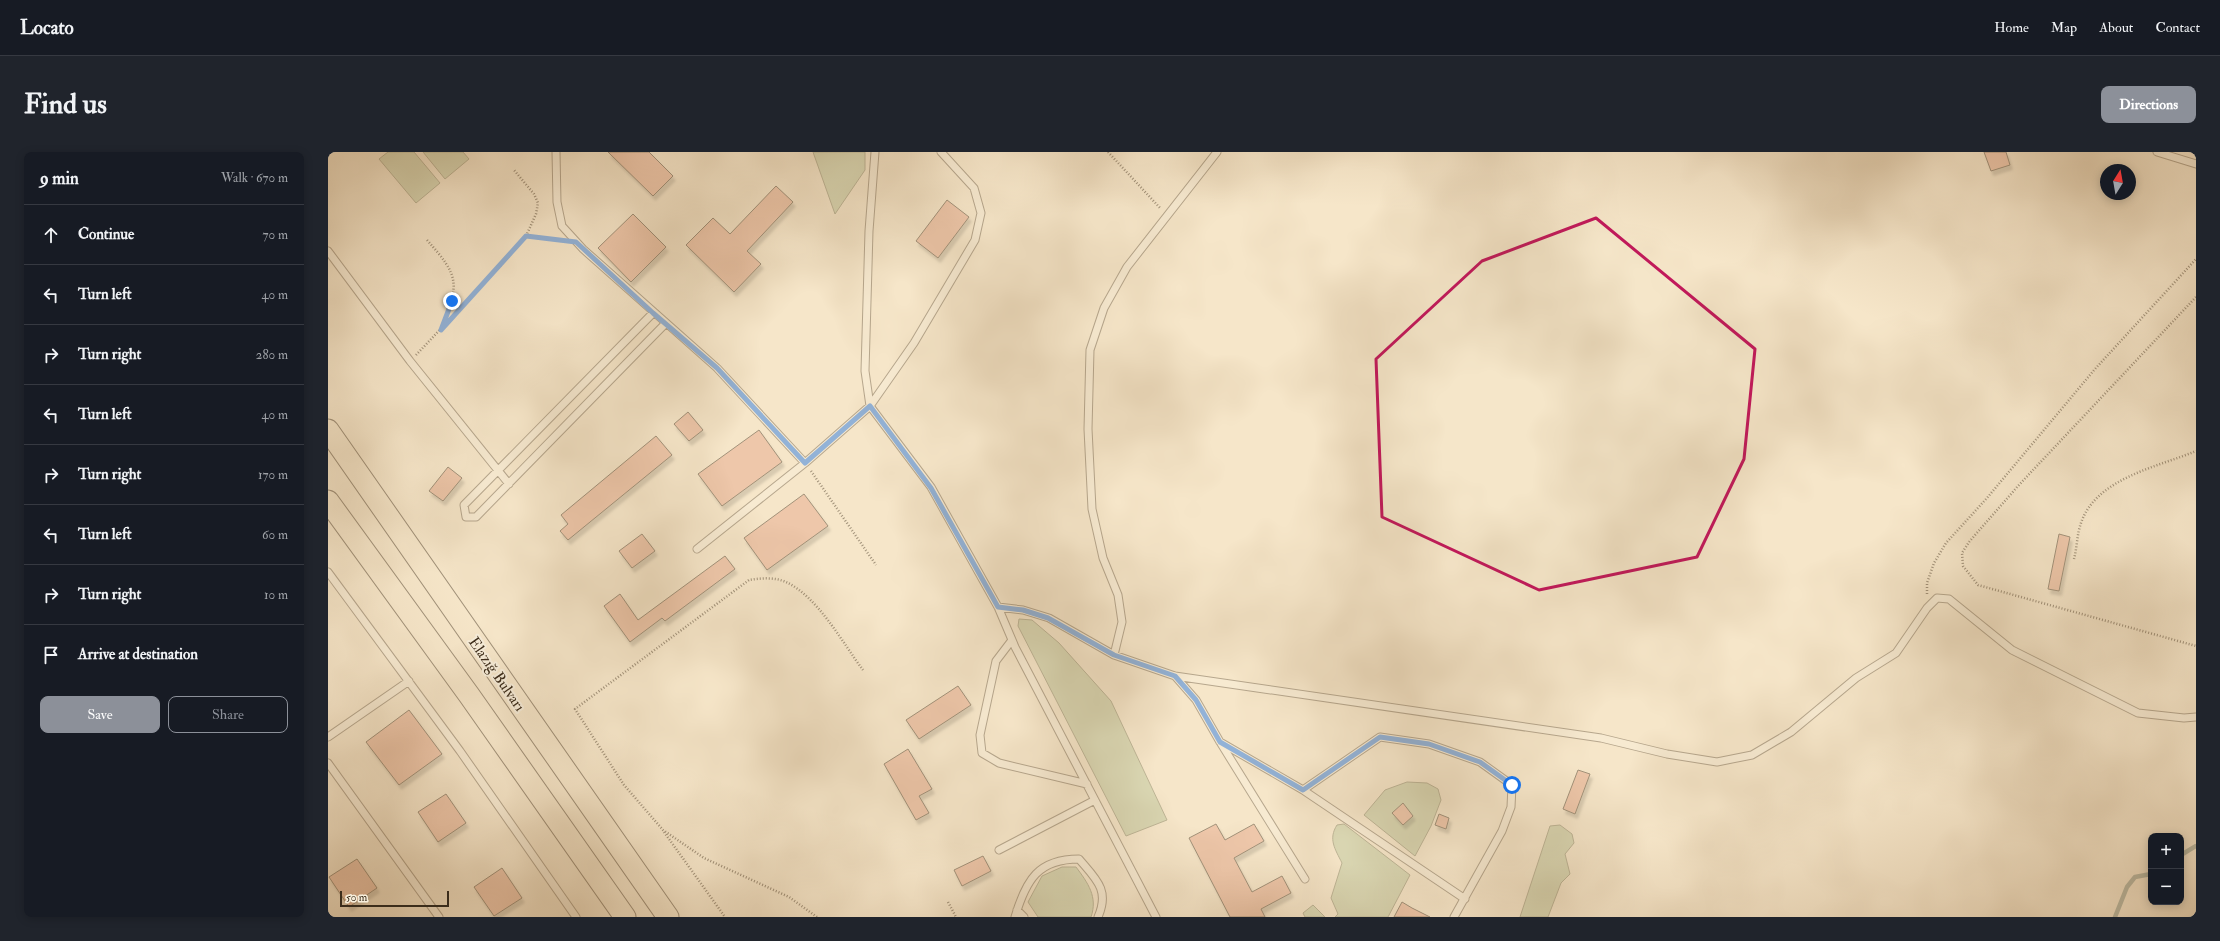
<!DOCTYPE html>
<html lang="en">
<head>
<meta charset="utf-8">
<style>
	:root { --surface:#171b24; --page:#20242c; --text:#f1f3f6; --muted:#9ea1a6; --line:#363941; --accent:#8c9099 }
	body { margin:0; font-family:"IM FELL Double Pica",serif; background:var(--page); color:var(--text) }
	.controls { position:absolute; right:12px; bottom:12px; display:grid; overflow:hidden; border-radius:8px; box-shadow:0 2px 10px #0003 }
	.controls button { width:36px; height:36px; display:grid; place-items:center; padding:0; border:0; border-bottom:1px solid var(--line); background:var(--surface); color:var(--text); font:20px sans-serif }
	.compass { position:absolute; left:1772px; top:12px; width:36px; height:36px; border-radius:50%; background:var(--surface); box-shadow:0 2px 10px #0003; rotate:11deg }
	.scale { position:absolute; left:12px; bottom:10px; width:109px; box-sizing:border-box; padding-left:4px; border:2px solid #3c2d1b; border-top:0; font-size:11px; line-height:14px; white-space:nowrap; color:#3c2d1b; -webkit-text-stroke:3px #f8efdc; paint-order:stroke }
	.stop { position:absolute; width:12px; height:12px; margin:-9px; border:3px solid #1a73e8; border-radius:50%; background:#fff }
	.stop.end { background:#1a73e8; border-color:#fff; box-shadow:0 1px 4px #0008 }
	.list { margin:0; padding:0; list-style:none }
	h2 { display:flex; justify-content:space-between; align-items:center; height:52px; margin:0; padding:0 16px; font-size:17px }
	h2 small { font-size:13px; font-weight:400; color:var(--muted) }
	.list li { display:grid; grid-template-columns:26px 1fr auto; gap:12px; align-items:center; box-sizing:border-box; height:60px; padding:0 16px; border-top:1px solid var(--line) }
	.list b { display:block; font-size:15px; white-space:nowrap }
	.list em { font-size:13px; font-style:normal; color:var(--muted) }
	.actions { display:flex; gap:8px; padding:12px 16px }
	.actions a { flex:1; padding:9px 0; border:1px solid var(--accent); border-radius:8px; text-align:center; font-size:14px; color:var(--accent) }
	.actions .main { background:var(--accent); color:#fff }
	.icon { flex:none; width:22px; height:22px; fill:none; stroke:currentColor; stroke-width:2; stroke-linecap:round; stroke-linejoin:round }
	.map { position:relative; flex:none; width:1868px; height:765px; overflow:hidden; border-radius:8px }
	header { display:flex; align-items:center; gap:24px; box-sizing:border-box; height:56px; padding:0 20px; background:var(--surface); border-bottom:1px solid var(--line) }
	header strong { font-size:19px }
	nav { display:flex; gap:22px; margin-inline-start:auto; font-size:14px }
	.intro { display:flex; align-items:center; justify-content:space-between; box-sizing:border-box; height:96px; padding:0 24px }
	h1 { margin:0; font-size:28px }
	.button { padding:10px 18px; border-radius:8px; background:var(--accent); color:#fff; font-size:14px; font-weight:700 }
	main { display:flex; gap:24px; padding:0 24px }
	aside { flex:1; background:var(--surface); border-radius:8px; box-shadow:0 2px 10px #0003 }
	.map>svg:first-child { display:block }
	.green { fill:#b9c699; stroke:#7a7a5a }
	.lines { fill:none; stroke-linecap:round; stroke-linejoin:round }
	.stream { stroke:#768576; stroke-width:4.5 }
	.building { fill:#e5a286; stroke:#3c2d1b; filter:url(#shadow) }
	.service-casing { stroke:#6a5b46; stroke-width:9 }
	.primary-casing { stroke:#3c2d1b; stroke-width:23 }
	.path { stroke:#3c2d1b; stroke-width:2.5; stroke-dasharray:1 2; stroke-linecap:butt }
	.service { stroke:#f8efdc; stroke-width:7 }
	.primary { stroke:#f5e6c9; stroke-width:21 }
	.route { stroke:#1a73e8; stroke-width:5 }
	.marked { fill:none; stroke:#c2185b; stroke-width:3; stroke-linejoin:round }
	.labels { text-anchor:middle; stroke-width:4; stroke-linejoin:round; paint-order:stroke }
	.street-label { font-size:15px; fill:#3c2d1b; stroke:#f8efdc }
</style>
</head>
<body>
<header>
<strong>Locato</strong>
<nav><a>Home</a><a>Map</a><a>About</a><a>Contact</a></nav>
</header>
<div class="intro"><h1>Find us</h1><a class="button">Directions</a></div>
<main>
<aside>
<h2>9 min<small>Walk · 670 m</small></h2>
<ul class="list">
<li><svg class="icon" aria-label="ahead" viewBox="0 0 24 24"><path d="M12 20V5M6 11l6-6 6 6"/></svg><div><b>Continue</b></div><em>70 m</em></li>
<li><svg class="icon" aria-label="left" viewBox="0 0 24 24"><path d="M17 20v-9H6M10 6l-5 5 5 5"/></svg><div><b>Turn left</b></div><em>40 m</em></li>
<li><svg class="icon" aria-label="right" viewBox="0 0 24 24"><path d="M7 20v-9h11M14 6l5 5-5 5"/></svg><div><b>Turn right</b></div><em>280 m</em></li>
<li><svg class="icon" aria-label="left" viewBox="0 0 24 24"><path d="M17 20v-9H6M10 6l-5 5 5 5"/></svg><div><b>Turn left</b></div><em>40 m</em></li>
<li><svg class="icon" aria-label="right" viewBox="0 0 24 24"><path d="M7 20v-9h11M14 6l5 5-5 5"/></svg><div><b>Turn right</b></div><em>170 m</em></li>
<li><svg class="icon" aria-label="left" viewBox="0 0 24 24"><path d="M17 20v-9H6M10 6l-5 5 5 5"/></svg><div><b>Turn left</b></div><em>60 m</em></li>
<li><svg class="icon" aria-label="right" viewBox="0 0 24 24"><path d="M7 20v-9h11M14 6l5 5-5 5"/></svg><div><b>Turn right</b></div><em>10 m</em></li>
<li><svg class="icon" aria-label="arrive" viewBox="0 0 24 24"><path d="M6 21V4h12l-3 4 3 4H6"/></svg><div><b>Arrive at destination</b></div></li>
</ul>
<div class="actions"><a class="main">Save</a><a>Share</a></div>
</aside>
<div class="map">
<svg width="1868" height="765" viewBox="0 0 1868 765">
	<defs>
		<filter id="shadow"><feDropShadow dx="2.5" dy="4.5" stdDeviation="1" flood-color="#0004"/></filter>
	</defs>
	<rect width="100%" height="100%" fill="#f5e6c9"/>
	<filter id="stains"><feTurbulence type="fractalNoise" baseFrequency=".005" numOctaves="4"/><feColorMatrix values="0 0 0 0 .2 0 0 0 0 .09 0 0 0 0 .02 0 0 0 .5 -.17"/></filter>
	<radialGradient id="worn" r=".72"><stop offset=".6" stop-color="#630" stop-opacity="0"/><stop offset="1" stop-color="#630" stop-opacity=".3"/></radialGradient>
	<path class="green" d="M60 0H86L112 31 88 51 51 7Z
		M95 0H135L141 7 117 27Z
		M485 0H537V18L507 62Z
		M691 467 704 468 731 491 783 549 839 668 798 684 690 474Z
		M1079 630 1099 631 1110 637 1113 648 1103 674 1087 704 1036 663 1057 638Z
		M1016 672 1082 723 1060 765H1007L1010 762 1003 746 1014 711C1007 697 1000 687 1009 673Z
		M1232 673 1244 682 1246 691 1237 702 1242 722 1233 731 1220 765H1192L1222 674Z
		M734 715H748C760 731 770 745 763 765H710L700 750 714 724Z
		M985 753 997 765H977L975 761Z"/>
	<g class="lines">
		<path class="stream" d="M1853 703 1868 694
			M1787 765 1799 735 1807 725 1823 722"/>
	</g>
	<path class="building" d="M280 0H321L345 24 325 44Z
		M1656 0H1678L1682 13 1663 19Z
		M448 34 465 50 419 99 433 112 406 140 358 93 385 66 402 82Z
		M619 48 641 65 610 106 588 89Z
		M305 62 338 95 303 130 270 96Z
		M360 260 375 278 361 289 346 272Z
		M431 278 454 310 394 354 370 322Z
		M328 284 344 303 240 388 232 379 240 372 233 363Z
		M120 315 134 326 115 349 101 339Z
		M476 342 500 374 439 418 416 386Z
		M314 382 327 399 304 416 291 399Z
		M1731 382 1742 385 1731 439 1720 437Z
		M397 404 407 417 337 469 334 466 302 490 276 454 292 442 310 468Z
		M630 534 643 553 591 587 578 568Z
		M81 558 114 602 71 633 38 590Z
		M580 597 604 637 591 644 601 661 588 668 556 612Z
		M1250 618 1262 622 1247 662 1235 657Z
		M118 642 138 671 110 690 90 660Z
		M1075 651 1085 664 1075 673 1064 661Z
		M1111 662 1121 666 1118 677 1107 673Z
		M888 672 897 688 926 672 936 689 906 706 924 740 954 724 963 741 933 757 937 765H902L888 738 861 686Z
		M655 704 663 719 634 734 626 718Z
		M29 707 49 736 21 755 1 725Z
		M174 716 194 746 166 764 146 735Z
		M1074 750 1084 756 1102 765H1066Z"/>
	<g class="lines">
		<g class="service-casing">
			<path id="service" d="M228 0 229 50 234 74 255 97 389 216 477 311
				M547 0 541 79 537 219 542 254 603 335 670 455 687 495 828 765
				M1829 0 1868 12
				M0 99 82 209 181 332
				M325 161 136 353 138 365H148L337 172
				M369 397 477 311 542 254 586 191 647 88 653 61 646 36 613 0
				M0 420 132 599 248 765
				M670 455 695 458 721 466 786 503 847 524 1273 586 1339 602 1389 610 1424 603 1463 580 1528 526 1568 501 1599 456 1609 446 1621 447 1684 498 1810 561 1856 566 1868 565
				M684 488 668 509 652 583 654 601 671 611 759 632
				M786 503 794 470 790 443 775 406 764 357 760 277 762 198 776 156 799 115 889 0
				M847 524 868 548 892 590 977 727
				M0 585 81 529
				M892 590 975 638 1137 747
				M0 611 111 765
				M975 638 1052 585 1101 592 1152 610 1184 633 1183 655 1174 679 1126 765
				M671 698 767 648
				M689 758 696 765
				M687 765C698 728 710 707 751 707 768 727 782 738 770 765"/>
		</g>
		<g class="primary-casing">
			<path id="primary" d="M0 278 340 765
				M0 349 141 543 297 765"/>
		</g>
		<path class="path" d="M780 0 833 57
			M198 84 232 88
			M99 88C132 125 131 131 114 176
			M1868 145 1690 334 1641 390 1634 401 1635 414 1650 433 1868 494
			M88 203 175 111 198 84 208 62 210 51 206 42 186 18
			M483 319 548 413
			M1746 407C1749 396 1749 382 1753 371 1768 326 1830 315 1868 299
			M1599 442V431L1606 411 1618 391 1659 346 1767 217 1868 107
			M336 680 397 765
			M620 750 628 765
			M489 765 461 745 376 706 335 678 296 633 247 557 421 428C433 426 447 425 458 430 490 445 514 490 535 518"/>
		<use href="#service" class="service"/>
		<use href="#primary" class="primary"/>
	</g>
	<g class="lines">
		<path class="route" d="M124 149 113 178 198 84 248 90 325 161 389 216 477 311 542 254 603 336 670 455 695 458 720 466 786 503 847 524 868 548 892 590 975 638 1052 585 1101 592 1152 610 1184 633"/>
	</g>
	<path d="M0 0H1868V765H0ZM1268 66 1427 197 1416 307 1369 405 1211 438 1054 365 1048 207 1154 109Z" fill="#f5e6c9" fill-opacity=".55" fill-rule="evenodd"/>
	<path class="marked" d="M1268 66 1427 197 1416 307 1369 405 1211 438 1054 365 1048 207 1154 109Z"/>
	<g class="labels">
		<g class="street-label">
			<text transform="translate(169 522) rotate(55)" y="5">Elazığ Bulvarı</text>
		</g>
	</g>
	<rect width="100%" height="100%" filter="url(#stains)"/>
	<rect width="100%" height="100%" fill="url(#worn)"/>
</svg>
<div class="controls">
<button>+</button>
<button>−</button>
</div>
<svg class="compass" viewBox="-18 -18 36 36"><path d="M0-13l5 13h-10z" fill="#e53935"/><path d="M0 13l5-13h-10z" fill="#9ea1a6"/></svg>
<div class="scale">50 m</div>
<div class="stop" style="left:1184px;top:633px"></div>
<div class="stop end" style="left:124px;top:149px"></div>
</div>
</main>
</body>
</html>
